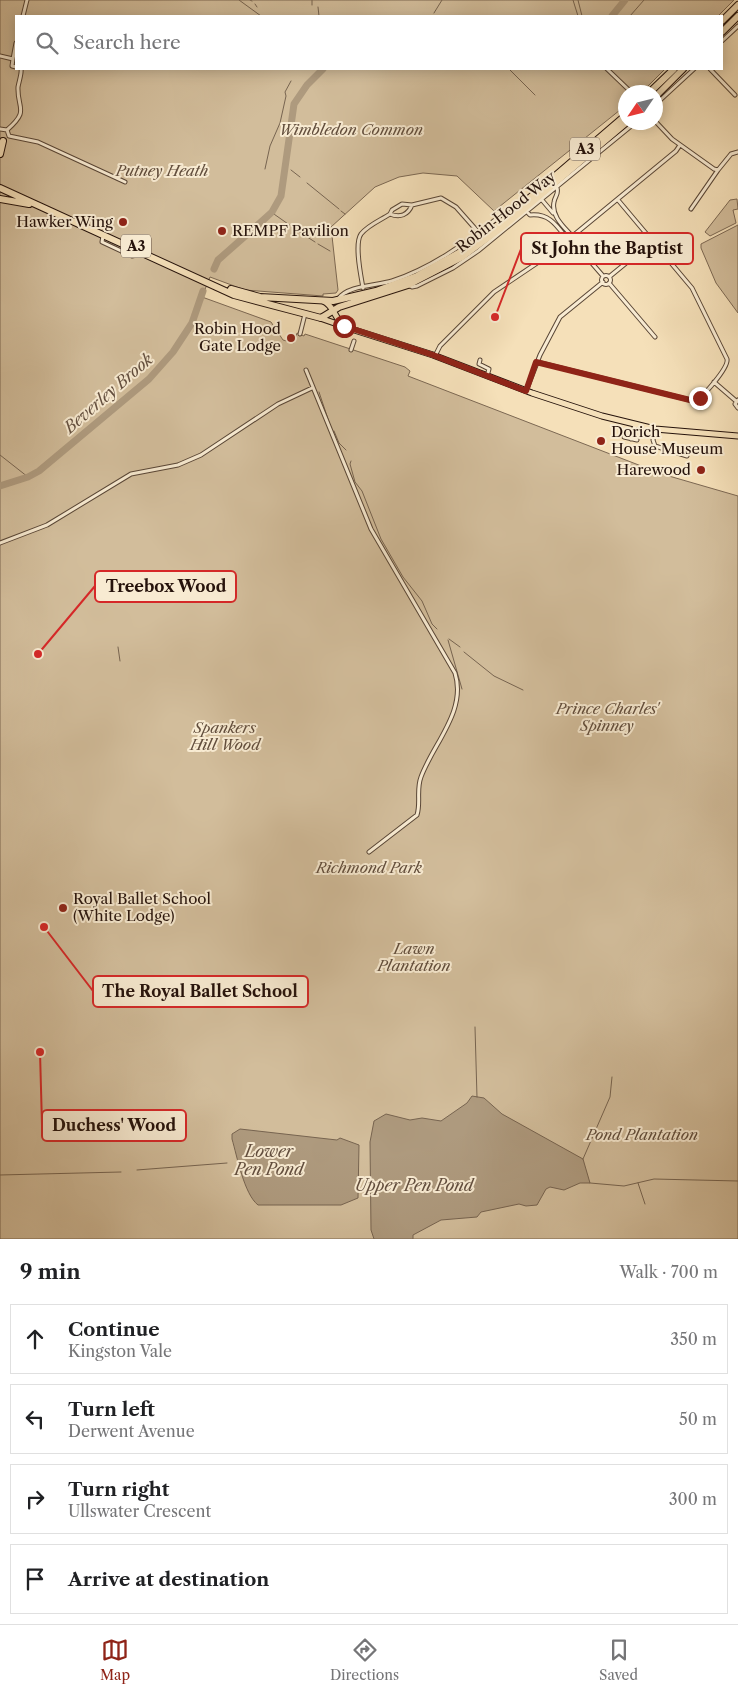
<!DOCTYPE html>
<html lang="en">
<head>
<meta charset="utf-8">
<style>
	:root { --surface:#fff; --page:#f6f6f6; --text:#202124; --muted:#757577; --line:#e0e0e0; --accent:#8f2418 }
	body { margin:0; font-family:"Libre Caslon Text",serif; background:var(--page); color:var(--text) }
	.compass { position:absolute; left:618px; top:85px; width:45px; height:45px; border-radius:50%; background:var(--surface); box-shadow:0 2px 12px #0003; rotate:235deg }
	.stop { position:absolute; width:15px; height:15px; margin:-11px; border:4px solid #8f2418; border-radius:50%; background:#fff }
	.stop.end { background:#8f2418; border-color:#fff; box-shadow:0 1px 5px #0008 }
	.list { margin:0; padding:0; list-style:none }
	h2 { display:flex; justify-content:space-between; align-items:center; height:65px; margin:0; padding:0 20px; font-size:21px }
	h2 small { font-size:16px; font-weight:400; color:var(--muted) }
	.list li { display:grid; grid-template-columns:32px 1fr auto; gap:15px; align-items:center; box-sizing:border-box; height:70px; margin:0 10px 10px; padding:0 10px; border:1px solid var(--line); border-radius:0px }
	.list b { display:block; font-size:19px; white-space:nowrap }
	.list p { margin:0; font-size:16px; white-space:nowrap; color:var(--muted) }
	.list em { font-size:16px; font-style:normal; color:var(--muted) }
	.icon { flex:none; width:28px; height:28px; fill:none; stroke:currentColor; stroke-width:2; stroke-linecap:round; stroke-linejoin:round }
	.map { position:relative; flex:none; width:738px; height:1239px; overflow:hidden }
	.search { position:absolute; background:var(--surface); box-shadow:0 2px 12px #0003; left:15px; right:15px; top:15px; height:55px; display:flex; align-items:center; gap:12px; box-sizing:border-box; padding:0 18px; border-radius:0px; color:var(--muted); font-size:19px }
	.sheet { height:385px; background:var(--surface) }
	nav { display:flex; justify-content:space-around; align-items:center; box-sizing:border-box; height:70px; border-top:1px solid var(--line); background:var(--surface); font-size:14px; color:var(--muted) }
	nav a { display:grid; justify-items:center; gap:2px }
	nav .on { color:var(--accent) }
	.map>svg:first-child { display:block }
	.green { fill:#d2bd9b; stroke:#7c6853 }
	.water { fill:#ae9a7e; stroke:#776450 }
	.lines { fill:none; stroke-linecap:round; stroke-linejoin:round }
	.stream { stroke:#776450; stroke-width:1 }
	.river { stroke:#ae9a7e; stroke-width:7 }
	.street-casing { stroke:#594636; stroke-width:5 }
	.primary-casing { stroke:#25120b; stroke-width:7 }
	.highway-casing { stroke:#25120b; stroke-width:8 }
	.street { stroke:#f8ebd2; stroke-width:3 }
	.primary { stroke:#f5e0b9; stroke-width:5 }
	.highway { stroke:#f5e0b9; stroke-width:6 }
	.route { stroke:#8f2418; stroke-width:6 }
	.poi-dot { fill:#8f2418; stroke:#f8ebd2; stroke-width:2 }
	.labels { text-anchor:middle; stroke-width:4; stroke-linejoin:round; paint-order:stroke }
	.shield { fill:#f8ebd2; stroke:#645347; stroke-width:1 }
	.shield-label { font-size:14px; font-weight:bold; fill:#25120b }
	.park-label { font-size:15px; font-style:italic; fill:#624e3d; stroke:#f8ebd2 }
	.street-label { font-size:15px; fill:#25120b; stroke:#f8ebd2 }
	.poi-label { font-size:15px; fill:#25120b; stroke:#f8ebd2; text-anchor:end }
	.water-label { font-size:16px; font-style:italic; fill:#634f3f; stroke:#f8ebd2 }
	.leader { fill:none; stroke:#d62828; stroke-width:2 }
	.callout-dot { fill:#d62828; stroke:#f8ebd2; stroke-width:2 }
	.callout { fill:#f8ebd2; stroke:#d62828; stroke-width:2 }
	.callout-label { font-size:16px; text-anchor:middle; font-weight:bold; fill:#25120b }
</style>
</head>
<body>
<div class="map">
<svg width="738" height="1239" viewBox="0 0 738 1239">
	<rect width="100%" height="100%" fill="#f5e0b9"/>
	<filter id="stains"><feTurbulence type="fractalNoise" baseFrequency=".004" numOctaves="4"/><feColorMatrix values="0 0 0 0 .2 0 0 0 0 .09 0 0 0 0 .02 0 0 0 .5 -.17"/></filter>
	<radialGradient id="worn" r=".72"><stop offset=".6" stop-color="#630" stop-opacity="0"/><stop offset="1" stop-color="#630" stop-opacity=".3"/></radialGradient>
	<path class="green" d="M0 0H734L718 16H16V69H665L642 92H626L625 106 494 211 457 176 423 173 399 177 375 187 331 227 338 290 336 293 323 294V296L245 290 210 277 202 297 271 322 283 340 294 343 297 333 304 336 305 334 405 367 410 371 408 376 662 474 738 496V1239H0Z
		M737 199 738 209 733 210 736 223 710 236 705 232 730 200Z
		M738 225V313L716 283 701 248V244Z"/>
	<path class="water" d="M472 1096 484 1098 502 1114 583 1159 590 1183H580L564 1190 550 1187 546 1189 537 1205 526 1206 519 1204 481 1212 477 1217 441 1220 413 1235V1239H374L371 1230 370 1142 374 1121 386 1114 410 1120 422 1118 441 1121 467 1103Z
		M240 1129 337 1140 340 1138 359 1145 358 1198 341 1205H258C244 1194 237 1156 232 1139V1134Z"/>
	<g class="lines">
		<path class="stream" d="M239 0 261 16
			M250 0 252 1
			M312 0V5
			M573 0 578 16
			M578 0 582 16
			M255 4 257 7
			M318 7 319 16
			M434 13 442 0
			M630 16 644 0
			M509 69 535 95
			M265 169 270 146 280 123 286 96 285 92 291 81
			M291 170 300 177
			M307 183 339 209
			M341 211 345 214
			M271 212 291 226
			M298 231 315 242
			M318 244 330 251
			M319 392 330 425
			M334 431 339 443 346 450
			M0 455 28 477
			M351 461 350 464 355 482 362 491 381 539 403 577 422 601 432 624 437 629
			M449 639 460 647
			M448 640 462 689
			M118 647 120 661
			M464 652 494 676 523 690
			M475 1027 477 1097
			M583 1159 610 1097 612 1077
			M137 1170 227 1163
			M0 1175 121 1172
			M590 1183 624 1186 654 1179 738 1181
			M638 1183 645 1204"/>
		<path class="river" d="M612 16 625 0
			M214 269 218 260 260 223 272 212 281 196 294 104 307 85 323 69
			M0 486 28 477 39 471 149 379 173 352 192 323 203 291"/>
		<g class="street-casing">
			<path id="street" d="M23 16 27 0
				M722 41 738 26
				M0 56 13 59 12 66 16 67
				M13 59 16 43
				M607 69 631 92
				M710 69 735 95
				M656 104 694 69
				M656 122 672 139 714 169 718 170 731 154 738 152
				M0 129 7 130 9 136
				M7 130C30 110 17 109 18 87 19 81 22 73 21 69
				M9 136 38 142 125 182
				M557 188C559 194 555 196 554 202 551 216 564 227 572 236
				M542 200 553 213
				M412 205C408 215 400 218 390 214L392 210 402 204 412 205 441 198 456 207 479 233
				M691 209 718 170
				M527 212 530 215C550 213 557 226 568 240
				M103 236 102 242 132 256 141 254
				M570 238 603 276
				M601.5 280a4.5 4.5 0 1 1 9 0a4.5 4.5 0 1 1-9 0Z
				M609 277 653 241
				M609 283 655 337
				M408 285 412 287 417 286 453 268 478 251 636 122
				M363 288C361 276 354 244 361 234 368 225 381 220 390 214
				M338 299C348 285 376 286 392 281 431 268 463 245 495 220L501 221
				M300 334 305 314
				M351 350 354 341
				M435 356 440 346 494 292 552 253 676 151 680 145
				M480 360 479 364 489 369 487 376
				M537 362 694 401C702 399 729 367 727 359L692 288 618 200
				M306 370 371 529 455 673C467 711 433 744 421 777 416 790 421 803 417 815L369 852
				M714 382 736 401
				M526 391 540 355 560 317 603 282
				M738 400 735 404 738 408
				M655 429 653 440 655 446 687 456
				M624 437 637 440
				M631 439 635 425
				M0 543 47 525 131 474 178 465 201 455 278 404 312 388"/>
		</g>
		<g class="primary-casing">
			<path id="primary" d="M323 301C334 305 335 320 345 327L433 355 532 393 602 416 655 429 738 436
				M320 318 343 326"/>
		</g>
		<g class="highway-casing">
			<path id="highway" d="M722 21 738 5
				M722 32 738 16
				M650 92 674 69
				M656 96 683 69
				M0 154 3 141
				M0 188 234 295 321 318 339 307 408 285 462 257 505 225 627 122
				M0 199 29 204
				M231 289 260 297 333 301 376 291 417 276 464 250 498 225 626 115"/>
		</g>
		<use href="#street" class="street"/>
		<use href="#primary" class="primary"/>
		<use href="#highway" class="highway"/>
	</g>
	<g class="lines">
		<path class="route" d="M344 326 433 355 526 391 536 362 694 401 700 398"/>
	</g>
	<g class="poi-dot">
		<circle cx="123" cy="222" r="5"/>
		<circle cx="222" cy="231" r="5"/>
		<circle cx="291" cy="338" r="5"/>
		<circle cx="601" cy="441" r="5"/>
		<circle cx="701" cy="470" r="5"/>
		<circle cx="63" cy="908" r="5"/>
	</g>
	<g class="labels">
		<g class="shield">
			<rect x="570" y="137.5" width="30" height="23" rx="4"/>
			<rect x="121" y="234.5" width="30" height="23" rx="4"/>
		</g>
		<g class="shield-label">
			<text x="585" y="154">A3</text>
			<text x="136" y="251">A3</text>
		</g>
		<g class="park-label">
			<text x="351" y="135">Wimbledon Common</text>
			<text x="162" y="176">Putney Heath</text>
			<text x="607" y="714">Prince Charles'<tspan x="607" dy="17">Spinney</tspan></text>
			<text x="225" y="733">Spankers<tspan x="225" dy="17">Hill Wood</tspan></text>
			<text x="369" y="873">Richmond Park</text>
			<text x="414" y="954">Lawn<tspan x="414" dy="17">Plantation</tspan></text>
			<text x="642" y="1140">Pond Plantation</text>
		</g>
		<g class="street-label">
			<text transform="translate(506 212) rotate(-38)" y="5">Robin Hood Way</text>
		</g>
		<g class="poi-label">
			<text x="113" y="227">Hawker Wing</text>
			<text x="232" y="236" text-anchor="start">REMPF Pavilion</text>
			<text x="281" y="334">Robin Hood<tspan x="281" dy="17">Gate Lodge</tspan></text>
			<text x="611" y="437" text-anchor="start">Dorich<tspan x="611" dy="17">House Museum</tspan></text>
			<text x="691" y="475">Harewood</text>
			<text x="73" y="904" text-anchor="start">Royal Ballet School<tspan x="73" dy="17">(White Lodge)</tspan></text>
		</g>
		<g class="water-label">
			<text transform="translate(108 393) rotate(-41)" y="6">Beverley Brook</text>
			<text x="269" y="1157">Lower<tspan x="269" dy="18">Pen Pond</tspan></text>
			<text x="414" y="1191">Upper Pen Pond</text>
		</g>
	</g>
	<path class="leader" d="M495 317L521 249M38 654L95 586M44 927L93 991M40 1052L42 1125"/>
	<g class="callout-dot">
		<circle cx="495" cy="317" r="5"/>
		<circle cx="38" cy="654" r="5"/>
		<circle cx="44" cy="927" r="5"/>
		<circle cx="40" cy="1052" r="5"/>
	</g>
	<g class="callout">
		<rect x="521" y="233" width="172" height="31" rx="5"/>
		<rect x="95" y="571" width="141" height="31" rx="5"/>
		<rect x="93" y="976" width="215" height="31" rx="5"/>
		<rect x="42" y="1110" width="144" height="31" rx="5"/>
	</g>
	<g class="callout-label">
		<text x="607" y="254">St John the Baptist</text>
		<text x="166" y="592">Treebox Wood</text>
		<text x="200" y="997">The Royal Ballet School</text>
		<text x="114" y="1131">Duchess' Wood</text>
	</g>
	<rect width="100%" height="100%" filter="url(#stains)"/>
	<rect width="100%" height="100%" fill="url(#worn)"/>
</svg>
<svg class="compass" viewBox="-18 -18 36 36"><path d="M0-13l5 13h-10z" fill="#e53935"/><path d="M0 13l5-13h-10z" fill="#757577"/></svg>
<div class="stop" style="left:344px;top:326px"></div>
<div class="stop end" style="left:700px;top:398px"></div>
<div class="search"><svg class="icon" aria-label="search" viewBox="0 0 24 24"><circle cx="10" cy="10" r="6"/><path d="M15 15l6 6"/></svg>Search here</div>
</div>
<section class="sheet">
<h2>9 min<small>Walk · 700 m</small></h2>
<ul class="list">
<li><svg class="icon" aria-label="ahead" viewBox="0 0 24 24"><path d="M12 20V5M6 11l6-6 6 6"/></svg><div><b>Continue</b><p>Kingston Vale</p></div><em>350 m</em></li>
<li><svg class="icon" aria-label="left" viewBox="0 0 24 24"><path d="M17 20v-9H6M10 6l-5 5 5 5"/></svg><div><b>Turn left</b><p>Derwent Avenue</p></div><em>50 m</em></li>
<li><svg class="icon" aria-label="right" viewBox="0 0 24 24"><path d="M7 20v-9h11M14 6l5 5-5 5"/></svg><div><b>Turn right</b><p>Ullswater Crescent</p></div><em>300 m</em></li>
<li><svg class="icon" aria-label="arrive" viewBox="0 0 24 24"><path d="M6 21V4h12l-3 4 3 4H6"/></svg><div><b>Arrive at destination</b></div></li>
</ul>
</section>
<nav>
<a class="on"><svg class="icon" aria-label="map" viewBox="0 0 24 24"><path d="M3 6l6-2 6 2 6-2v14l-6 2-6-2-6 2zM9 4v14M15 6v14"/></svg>Map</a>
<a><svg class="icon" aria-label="directions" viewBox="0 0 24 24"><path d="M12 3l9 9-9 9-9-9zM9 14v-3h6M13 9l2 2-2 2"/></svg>Directions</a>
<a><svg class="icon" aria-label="saved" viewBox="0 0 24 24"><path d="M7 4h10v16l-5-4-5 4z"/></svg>Saved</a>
</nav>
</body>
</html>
